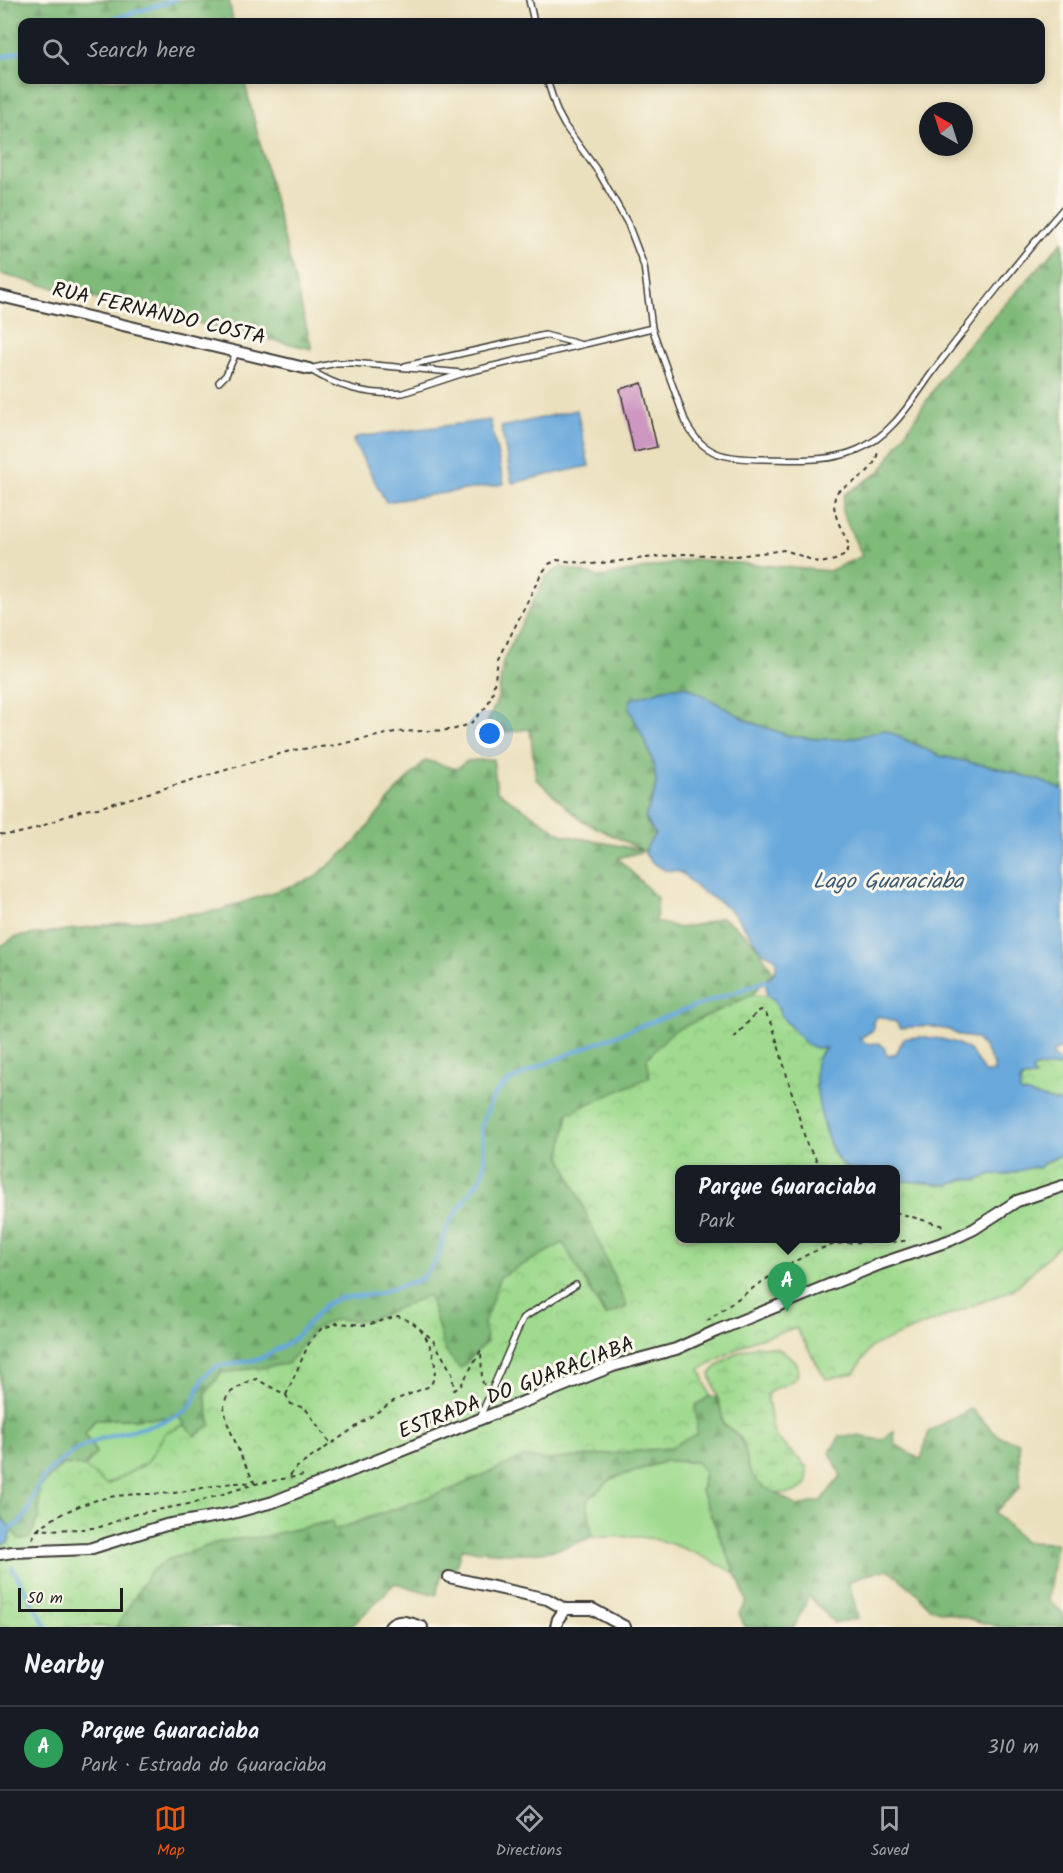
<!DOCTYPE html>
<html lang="en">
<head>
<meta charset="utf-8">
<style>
	:root { --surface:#171b24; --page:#20242c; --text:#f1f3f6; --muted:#9ea1a6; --line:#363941; --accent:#ea580c }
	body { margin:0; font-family:Kalam,sans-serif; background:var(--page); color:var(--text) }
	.compass { position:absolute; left:919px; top:102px; width:54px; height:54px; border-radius:50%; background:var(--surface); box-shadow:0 3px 9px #0003; rotate:321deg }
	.scale { position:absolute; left:18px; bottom:15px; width:105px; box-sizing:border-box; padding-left:6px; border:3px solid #1c1c1c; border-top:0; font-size:16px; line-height:21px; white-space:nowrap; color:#1c1c1c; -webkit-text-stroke:4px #fbf7ec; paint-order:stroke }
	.you { position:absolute; left:490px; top:734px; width:21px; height:21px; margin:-15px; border:4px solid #fff; border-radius:50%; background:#1a73e8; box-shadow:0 0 0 9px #1a73e833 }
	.badge { display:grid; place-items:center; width:39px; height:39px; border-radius:50%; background:var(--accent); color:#fff; font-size:20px; font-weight:700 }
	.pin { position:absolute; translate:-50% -50px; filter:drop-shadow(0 2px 3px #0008) }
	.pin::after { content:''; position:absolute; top:32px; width:21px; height:18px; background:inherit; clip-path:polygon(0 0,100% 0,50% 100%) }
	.popup { position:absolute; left:675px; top:1165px; width:225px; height:78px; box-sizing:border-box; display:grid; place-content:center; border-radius:12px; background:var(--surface); filter:drop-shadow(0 2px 4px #0005); font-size:20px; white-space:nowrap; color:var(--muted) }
	.popup b { font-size:22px; color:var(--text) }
	.popup::after { content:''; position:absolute; left:50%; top:100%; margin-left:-12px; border:12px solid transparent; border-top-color:var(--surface) }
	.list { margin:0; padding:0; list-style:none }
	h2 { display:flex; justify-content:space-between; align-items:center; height:78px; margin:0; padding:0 24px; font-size:26px }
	h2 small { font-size:20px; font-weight:400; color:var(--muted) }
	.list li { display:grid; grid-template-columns:39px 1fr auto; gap:18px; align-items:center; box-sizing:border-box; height:84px; padding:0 24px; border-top:2px solid var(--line) }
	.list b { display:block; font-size:22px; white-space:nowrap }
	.list p { margin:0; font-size:20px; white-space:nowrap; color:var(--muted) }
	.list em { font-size:20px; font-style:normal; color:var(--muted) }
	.icon { flex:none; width:33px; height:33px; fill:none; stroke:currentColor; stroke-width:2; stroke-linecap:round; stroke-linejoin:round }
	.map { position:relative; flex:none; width:1063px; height:1627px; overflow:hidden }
	.search { position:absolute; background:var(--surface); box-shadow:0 3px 9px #0003; left:18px; right:18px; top:18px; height:66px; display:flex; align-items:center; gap:15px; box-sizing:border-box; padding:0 21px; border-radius:12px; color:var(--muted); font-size:22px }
	.sheet { height:162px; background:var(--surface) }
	nav { display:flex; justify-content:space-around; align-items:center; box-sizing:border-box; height:84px; border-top:2px solid var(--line); background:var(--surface); font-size:16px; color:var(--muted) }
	nav a { display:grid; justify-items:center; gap:3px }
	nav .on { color:var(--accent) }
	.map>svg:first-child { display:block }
	.grass { fill:#9fda8e; stroke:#5e7b55; stroke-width:1.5 }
	.forest { fill:url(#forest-firs); stroke:#4e6b4a; stroke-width:1.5 }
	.wetland { fill:url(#wetland-marsh); stroke:#5e7b55; stroke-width:1.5 }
	.park { fill:url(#park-crowns); stroke:#5e7b55; stroke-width:1.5 }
	.water { fill:#67a8db; stroke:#42627c; stroke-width:1.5; fill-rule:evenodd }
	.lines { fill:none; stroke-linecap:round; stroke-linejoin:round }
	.stream { stroke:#67a8db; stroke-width:4.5 }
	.building { fill:#cd97c2 }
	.lane-casing { stroke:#3b3934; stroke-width:8 }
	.street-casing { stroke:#3b3934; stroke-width:14 }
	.path { stroke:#3b3934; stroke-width:2; stroke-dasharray:4.5 4.5; stroke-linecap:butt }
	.lane { stroke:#fff; stroke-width:5 }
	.street { stroke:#fff; stroke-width:10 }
	.labels { text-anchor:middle; stroke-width:6; stroke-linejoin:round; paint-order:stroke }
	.street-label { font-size:21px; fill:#1c1c1c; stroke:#fbf7ec }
	.water-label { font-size:22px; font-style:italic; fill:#3e5b72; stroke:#fbf7ec }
</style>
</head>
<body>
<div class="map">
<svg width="1063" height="1627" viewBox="0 0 1063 1627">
	<defs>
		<pattern id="forest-firs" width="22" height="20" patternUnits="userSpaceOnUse" patternTransform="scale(1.5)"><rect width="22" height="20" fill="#7fba79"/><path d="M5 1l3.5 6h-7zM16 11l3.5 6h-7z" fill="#6d9f68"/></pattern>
		<pattern id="wetland-marsh" width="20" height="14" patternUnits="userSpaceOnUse" patternTransform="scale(1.5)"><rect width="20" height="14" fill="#9fda8e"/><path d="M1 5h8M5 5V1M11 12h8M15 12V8" fill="none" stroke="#88ba7a"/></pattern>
		<pattern id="park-crowns" width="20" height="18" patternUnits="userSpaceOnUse" patternTransform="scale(1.5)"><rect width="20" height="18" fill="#9fda8e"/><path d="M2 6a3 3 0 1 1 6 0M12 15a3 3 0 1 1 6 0" fill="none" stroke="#88ba7a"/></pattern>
	</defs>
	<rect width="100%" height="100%" fill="#fbf7ec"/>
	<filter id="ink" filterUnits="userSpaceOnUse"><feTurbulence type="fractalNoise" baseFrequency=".0167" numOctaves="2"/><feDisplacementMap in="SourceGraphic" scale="12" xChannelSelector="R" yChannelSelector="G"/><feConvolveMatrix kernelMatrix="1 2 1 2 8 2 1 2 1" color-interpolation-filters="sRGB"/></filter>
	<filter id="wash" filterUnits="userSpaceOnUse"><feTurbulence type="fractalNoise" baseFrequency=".008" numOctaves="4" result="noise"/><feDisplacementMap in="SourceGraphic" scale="24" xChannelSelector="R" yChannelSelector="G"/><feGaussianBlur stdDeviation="1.35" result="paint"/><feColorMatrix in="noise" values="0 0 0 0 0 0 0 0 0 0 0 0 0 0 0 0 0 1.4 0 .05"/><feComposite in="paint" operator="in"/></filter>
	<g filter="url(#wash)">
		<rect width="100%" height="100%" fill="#ebe0bd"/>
		<path class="grass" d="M179 1417 185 1425 166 1432 147 1463 106 1485 85 1467 96 1453 85 1434 95 1420Z
			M666 1461 696 1462 704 1472 701 1491 735 1573C712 1561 679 1544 653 1539 633 1535 612 1537 592 1537L587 1500 613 1478Z"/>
		<path class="forest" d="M0 0H229L233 22H22V80H244L312 349 128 307 0 274Z
			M1063 241V790L1044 782 1002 769 940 756 885 730 847 739H816L790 736 750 722 688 687H672L657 691 629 708C640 732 655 756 656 783 656 795 642 814 647 823 649 827 653 830 655 834L645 851 618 858 657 898 656 922 680 928 705 923 721 917C747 933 758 944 773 972L752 995 672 1032 650 1077 568 1114 561 1156 627 1307 606 1316 563 1244 484 1323 487 1341 460 1369 445 1351 428 1296 370 1320H333L313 1331 288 1364 221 1373 205 1395 211 1425 194 1436 179 1417 95 1420 85 1434 96 1453 85 1467 63 1464 39 1487V1517L29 1539H19L0 1515V947L15 937 221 910 314 878 356 842 397 790 426 760 456 769 467 761 493 759 497 791 563 835 642 850 581 820 536 779 530 729 496 733 487 723 498 698 503 661 546 576 562 567 600 577 694 559 829 571 862 556 842 512 844 495 880 472 949 366Z
			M710 1396 716 1397 721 1409 723 1424C735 1433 743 1438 746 1453 747 1457 747 1463 749 1467 759 1487 780 1494 797 1506L821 1501 841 1476 830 1452 840 1436H857L882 1440 894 1431 895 1444 921 1460 929 1431 971 1409 998 1436 1019 1443 1020 1488 995 1512 1024 1542 1056 1543 1048 1600 1063 1613V1627H999L930 1608 917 1593 888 1569 862 1576 849 1582 858 1618 834 1623 809 1596 794 1627H745L739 1613 747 1601 701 1491 704 1472 696 1462 666 1461 613 1478 587 1500 592 1537C580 1541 568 1547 555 1550 524 1556 492 1552 461 1549L455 1571 443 1569 436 1595 395 1583 351 1627H116L150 1572 165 1561 215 1543 234 1539 260 1537 332 1521 334 1530 454 1488 525 1456 545 1460 668 1448 696 1405Z"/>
		<path class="wetland" d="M756 1346C762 1347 769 1347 775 1348 787 1351 807 1369 793 1380 785 1386 775 1387 767 1394L773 1431 776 1437 807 1467V1484C788 1503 759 1492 749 1468 745 1457 747 1445 739 1436 735 1431 728 1428 723 1424L721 1409 710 1374C723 1359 737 1351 756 1346Z"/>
		<path class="park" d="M752 995 770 996 774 999 781 1016 799 1036 827 1047 820 1053 816 1079 823 1124 830 1145 837 1157 848 1168 865 1169 679 1170V1238H895V1180L949 1185 965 1179 977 1180 992 1174 1005 1175 1031 1167 1036 1168 1063 1154V1242L1014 1289 872 1346 854 1373 826 1379 796 1328 753 1340 700 1369 710 1396 696 1405 697 1434 668 1448 545 1460 525 1456 454 1488 334 1530 332 1521 260 1537 234 1539 215 1543 165 1561 150 1572 116 1627H0V1515L19 1539H29L39 1517V1488L63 1464 85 1467 107 1485 147 1463 166 1432 185 1425 195 1436 211 1425 205 1395 221 1373 288 1364 313 1330 333 1320H370L429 1295 445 1351 460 1369 487 1341 484 1323 500 1277 563 1243 605 1316 627 1307 561 1156 568 1113 650 1077 647 1058 672 1032Z
			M1063 1065V1103L1020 1092 1021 1079 1035 1077 1032 1070C1039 1064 1053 1070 1063 1065Z"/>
		<path class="water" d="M577 410 589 466 512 483 501 427Z
			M490 420 504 484 386 502 353 441 357 437Z
			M672 687H688L750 722 790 736 816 739H847L885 730 940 756 1002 769 1044 782 1063 790V1049H1059L1053 1052V1056L1063 1065C1053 1070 1038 1064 1032 1070L1035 1077 1023 1078 1020 1082V1092L1063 1103V1154L1043 1163 1040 1168 1033 1167 1005 1175 992 1174 977 1180 965 1179 949 1185 895 1180V1170C882 1170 859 1172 848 1168 826 1160 812 1083 816 1063 818 1056 821 1053 826 1048H815L806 1044 781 1016 774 999 767 996 766 981 775 972 777 961 775 958 763 952 737 917 726 906 698 889 683 874 677 871 665 870 651 862 645 854 647 846 655 834 645 818C648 806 656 796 656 783 655 756 640 732 629 708L631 699ZM878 1016 896 1022 900 1028 928 1026 949 1030 960 1036 975 1038 984 1047 994 1065V1072L985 1073C980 1067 974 1054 969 1050 950 1037 925 1036 904 1038L896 1054 887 1056 884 1047 879 1043 868 1044 859 1039 873 1030V1022Z
			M0 1515 11 1529 9 1542 0 1545Z"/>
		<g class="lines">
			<path class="stream" d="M103 22 175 0
				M0 58 22 51
				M0 1527 11 1529C33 1514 27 1509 37 1488 42 1476 55 1466 65 1458 98 1431 146 1433 184 1412 202 1401 193 1378 218 1366L260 1359 293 1340 326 1304 339 1298 377 1294 421 1279 437 1260 448 1225 481 1177 485 1163 481 1126 493 1096 508 1082 542 1065 632 1029 766 981
				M12 1567 47 1627"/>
		</g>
		<g id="blocks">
			<path class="building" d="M642 383 657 447 634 452 620 389Z"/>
		</g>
	</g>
	<g filter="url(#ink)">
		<use href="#blocks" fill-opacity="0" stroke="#3b3934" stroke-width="1.5"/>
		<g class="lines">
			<g class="lane-casing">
				<path id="lane" d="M529 0 534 22
					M547 80 557 111 565 126 599 173 628 224 644 266 652 328
					M405 366 545 335 579 344
					M309 369C336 387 370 396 403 393L464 373 652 328 686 423C703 456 727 459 762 459 793 459 827 463 857 450 895 435 916 393 940 362 980 310 1020 258 1063 209
					M309 369 336 363H353L462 373
					M219 382 226 375 236 353
					M480 1417 523 1318 576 1285"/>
			</g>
			<g class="street-casing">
				<path id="street" d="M0 296 309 369
					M0 1554 13 1552 89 1549 166 1525 229 1514 273 1502 613 1366 676 1349 716 1331 880 1264 951 1240 974 1229 1017 1201 1063 1186
					M449 1577 547 1599 565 1609H592L625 1627
					M390 1627C399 1617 411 1624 422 1627
					M556 1627 558 1619 565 1609"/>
			</g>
			<path class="path" d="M0 834C36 837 64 810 98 808L293 750 337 745 395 732 452 730 470 724 486 707 492 696 498 661 541 574 549 564 557 560 592 564 683 554 736 556 785 550 820 563 835 560 843 556 848 550 849 545C842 529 827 507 838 491 855 481 875 472 878 451
				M734 1038 757 1012 761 1010 764 1011 772 1024 807 1145 823 1170
				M895 1212 947 1227
				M707 1321C740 1298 799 1251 837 1244 861 1240 886 1244 910 1240
				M286 1395 310 1341 321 1329 337 1323 367 1325 398 1316 412 1322 433 1340 452 1373 454 1390 460 1387 481 1350 482 1380 484 1385
				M421 1428 454 1413 474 1407
				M290 1476 293 1470 395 1400 430 1386C441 1370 432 1345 421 1330
				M255 1484 241 1456 227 1422 224 1407 226 1398 231 1392 247 1382 256 1379 286 1395 291 1404 305 1408 331 1444
				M37 1530C58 1513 89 1500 116 1496 138 1493 159 1495 181 1492 205 1488 229 1481 253 1483
				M32 1539 37 1530 83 1529 100 1527 136 1514 194 1503 255 1484 305 1475"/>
			<use href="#lane" class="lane"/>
			<use href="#street" class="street"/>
		</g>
	</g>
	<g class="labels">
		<g class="street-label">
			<text transform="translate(159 313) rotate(13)" y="7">RUA FERNANDO COSTA</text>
			<text transform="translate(516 1387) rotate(-21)" y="7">ESTRADA DO GUARACIABA</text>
		</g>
		<g class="water-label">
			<text x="888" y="888">Lago Guaraciaba</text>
		</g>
	</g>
</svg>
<svg class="compass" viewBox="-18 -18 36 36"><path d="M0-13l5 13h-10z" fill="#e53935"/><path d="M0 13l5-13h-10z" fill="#9ea1a6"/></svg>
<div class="scale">50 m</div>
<div class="you"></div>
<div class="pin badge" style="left:787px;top:1312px;background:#2e9e5b">A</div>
<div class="popup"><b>Parque Guaraciaba</b>Park</div>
<div class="search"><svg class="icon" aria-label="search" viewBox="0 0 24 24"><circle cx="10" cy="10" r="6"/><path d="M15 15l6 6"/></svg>Search here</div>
</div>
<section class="sheet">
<h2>Nearby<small></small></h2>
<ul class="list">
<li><span class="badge" style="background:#2e9e5b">A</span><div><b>Parque Guaraciaba</b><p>Park · Estrada do Guaraciaba</p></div><em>310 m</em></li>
</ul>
</section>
<nav>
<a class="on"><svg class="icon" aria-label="map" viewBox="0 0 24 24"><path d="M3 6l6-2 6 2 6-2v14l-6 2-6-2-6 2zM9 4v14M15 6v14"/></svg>Map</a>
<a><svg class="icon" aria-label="directions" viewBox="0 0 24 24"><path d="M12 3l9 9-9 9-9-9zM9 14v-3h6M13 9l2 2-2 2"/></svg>Directions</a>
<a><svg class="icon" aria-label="saved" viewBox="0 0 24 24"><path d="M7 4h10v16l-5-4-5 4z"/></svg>Saved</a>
</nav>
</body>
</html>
